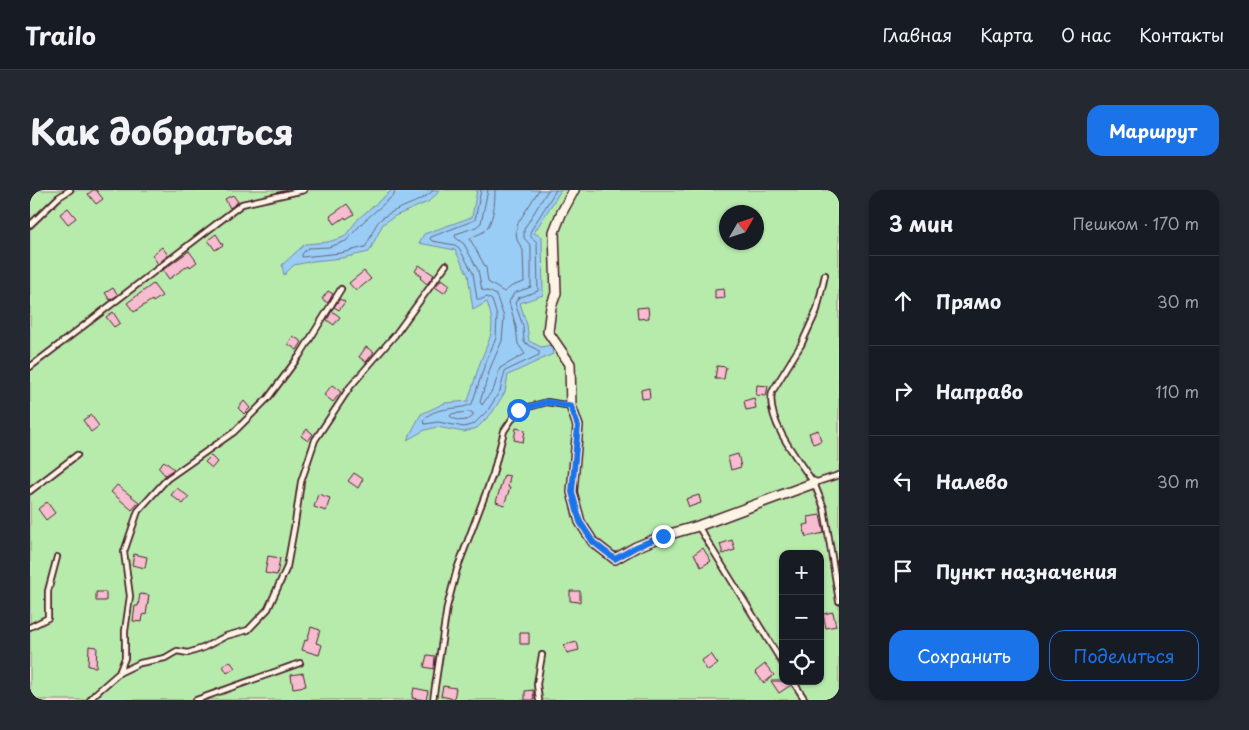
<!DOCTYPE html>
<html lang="ru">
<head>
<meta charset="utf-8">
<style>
	:root { --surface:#171b24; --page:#242831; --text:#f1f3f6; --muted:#9ea1a6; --line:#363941; --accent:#1a73e8 }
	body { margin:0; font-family:"Playpen Sans",sans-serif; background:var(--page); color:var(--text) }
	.controls { position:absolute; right:15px; bottom:15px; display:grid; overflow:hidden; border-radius:10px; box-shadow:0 1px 4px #0004 }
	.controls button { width:45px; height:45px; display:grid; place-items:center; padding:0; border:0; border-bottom:1px solid var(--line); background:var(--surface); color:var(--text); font:25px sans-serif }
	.compass { position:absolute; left:689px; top:15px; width:45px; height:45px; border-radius:50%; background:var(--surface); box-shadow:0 1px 4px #0004; rotate:51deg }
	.stop { position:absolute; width:15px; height:15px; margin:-11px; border:4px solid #1a73e8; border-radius:50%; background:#fff }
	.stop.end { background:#1a73e8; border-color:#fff; box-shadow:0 1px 5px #0008 }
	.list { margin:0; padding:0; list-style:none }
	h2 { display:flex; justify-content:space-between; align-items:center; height:65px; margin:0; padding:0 20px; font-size:21px }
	h2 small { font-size:16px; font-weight:400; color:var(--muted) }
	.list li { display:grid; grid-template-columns:32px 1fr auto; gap:15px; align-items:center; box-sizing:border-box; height:90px; padding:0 20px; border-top:1px solid var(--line) }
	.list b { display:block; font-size:19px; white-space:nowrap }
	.list em { font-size:16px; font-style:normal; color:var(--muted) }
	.actions { display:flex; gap:10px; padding:15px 20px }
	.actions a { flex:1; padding:11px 0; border:1px solid var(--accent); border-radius:15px; text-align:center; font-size:18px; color:var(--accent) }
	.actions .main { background:var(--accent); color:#fff }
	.icon { flex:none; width:28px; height:28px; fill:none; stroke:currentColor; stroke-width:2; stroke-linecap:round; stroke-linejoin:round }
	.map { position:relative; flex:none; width:809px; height:510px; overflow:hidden; border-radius:15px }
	header { display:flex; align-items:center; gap:30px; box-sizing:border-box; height:70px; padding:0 25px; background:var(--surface); border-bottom:1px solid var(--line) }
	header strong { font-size:24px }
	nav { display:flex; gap:28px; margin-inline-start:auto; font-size:18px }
	.intro { display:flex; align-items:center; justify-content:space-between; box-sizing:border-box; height:120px; padding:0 30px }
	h1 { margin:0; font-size:35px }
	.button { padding:12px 22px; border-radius:15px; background:var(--accent); color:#fff; font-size:18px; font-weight:700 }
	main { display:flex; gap:30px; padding:0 30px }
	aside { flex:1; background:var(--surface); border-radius:15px; box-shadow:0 1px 4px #0004 }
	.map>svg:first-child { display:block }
	.green { fill:#b7ebac; stroke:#80856c; fill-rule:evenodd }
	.water { fill:#99cdf6; stroke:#7987a5 }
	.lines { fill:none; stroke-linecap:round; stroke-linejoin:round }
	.shore { stroke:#6a657c; stroke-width:1 }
	.building { fill:#f6bdd1; stroke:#4a1f2b }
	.lane-casing { stroke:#4a1f2b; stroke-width:8 }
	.street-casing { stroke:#4a1f2b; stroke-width:12 }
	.lane { stroke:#fcf5e5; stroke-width:4.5 }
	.street { stroke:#fcf5e5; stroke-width:9 }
	.route { stroke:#1a73e8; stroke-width:6 }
</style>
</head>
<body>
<header>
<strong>Trailo</strong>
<nav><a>Главная</a><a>Карта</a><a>О нас</a><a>Контакты</a></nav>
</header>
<div class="intro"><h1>Как добраться</h1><a class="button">Маршрут</a></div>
<main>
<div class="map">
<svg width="809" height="510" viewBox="0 0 809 510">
	<rect width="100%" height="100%" fill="#fae4df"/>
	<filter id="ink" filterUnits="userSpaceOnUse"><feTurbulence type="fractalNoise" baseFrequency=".02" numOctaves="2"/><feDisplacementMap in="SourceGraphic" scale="10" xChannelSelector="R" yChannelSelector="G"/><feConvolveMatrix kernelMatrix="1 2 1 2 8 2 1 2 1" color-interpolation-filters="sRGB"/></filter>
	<g filter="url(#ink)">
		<path class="green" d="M0 0H809V510H0ZM696 22H726V52H696ZM753 364H790V491H753Z"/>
		<path class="water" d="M362 0H411L398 12 365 26 353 34 339 62 312 68 283 71 264 75 254 85 252 75 275 54 298 52 314 47 329 28Z
			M447 0H531L504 43 512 47 513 105 490 113 497 135 499 151 511 157 521 155 523 164 478 185 475 202 462 223 447 238 434 242 407 237 395 240 377 250 391 224 415 213 438 211C442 198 446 185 450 173 460 146 467 141 457 112L443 120 438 85 425 60 389 53 394 44 442 27Z"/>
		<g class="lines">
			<path class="shore" d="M365 0 364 5 333 32 316 51 299 57 278 58 272 64V67L311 63 335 57C341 49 343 36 351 29 367 16 388 15 404 0
				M451 0 445 30 401 47 400 49 402 51 425 55 429 58 443 83 447 109 449 110 457 107 462 110 467 126 466 148 455 174 442 214C429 221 401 215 393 232L395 234 408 232 434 237 444 234 458 220 470 201 475 181 509 165V161L494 152 493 136 485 113 488 108 508 101 507 52 501 47 500 42 526 0
				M458 0 451 33 446 37 426 44 425 47 434 54 448 80 452 100 461 102 466 105 474 127 472 151 461 176 450 212 452 215 464 198 470 178 495 164 488 154 486 137 479 112 484 103 501 97V56L494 48V39L518 0
				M465 0C465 12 464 34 453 42 449 45 444 45 440 49L456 78 458 92 474 102 482 96 494 92 493 60 487 50 486 41 488 33 509 0
				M441 222 443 223V226C437 232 427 232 420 226L422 224Z"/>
		</g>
		<path class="building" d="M63 0H66L73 9 66 14 58 4Z
			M203 5 208 12 200 18 195 9Z
			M317 14 324 24 316 29 315 27 305 34 300 26Z
			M38 18 46 28 38 34 30 24Z
			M186 44 193 55 185 60 178 50Z
			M132 57 138 65 128 74 122 65Z
			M159 61 167 72 160 77 159 75 139 89 133 80Z
			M389 75 404 85 397 94 390 88 392 86 385 81Z
			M334 81 341 89 326 101 319 93Z
			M412 89 420 95 414 103 405 97Z
			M123 94 132 106 123 112 122 110 104 122 97 113Z
			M83 98 88 105 80 110 75 103Z
			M694 99 695 108 685 109V100Z
			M298 101 303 104 298 113 292 109Z
			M310 109 315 112 309 120 304 117Z
			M618 117 619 128 608 129 607 118Z
			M302 121 310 127 304 135 297 130Z
			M83 122 90 133 84 137 76 127Z
			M263 146 272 152 267 160 258 154Z
			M336 157 344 162 336 172 329 167Z
			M687 176 696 177 694 189H685Z
			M302 195 311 202 303 212 294 205Z
			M727 195 738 196 736 206 726 205Z
			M619 198 620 208 612 209 611 200Z
			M724 208 726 218 716 220 714 211Z
			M214 211 220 218 214 224 208 218Z
			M61 225 69 236 61 242 53 230Z
			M486 238 495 240 493 252 484 250Z
			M277 239 283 244 278 251 271 246Z
			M788 240 791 251 783 254 779 243Z
			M708 264 711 277 701 280 698 267Z
			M181 266 187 272 182 278 175 272Z
			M134 271 144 279 135 285 128 277Z
			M324 283 333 289 328 298 318 291Z
			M474 285 480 286 478 297 480 298 474 315 466 312Z
			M87 295 109 312 102 320 81 302Z
			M147 298 159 307 153 314 141 305Z
			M288 304 300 308 296 321 284 317Z
			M669 305 671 313 659 317 656 309Z
			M17 312 25 323 16 330 8 319Z
			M790 325 794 343 776 347 773 335 779 334 778 327Z
			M702 350 705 360 693 364 690 354Z
			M673 358 681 371 671 377 664 364Z
			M104 364 117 367 115 378 102 375Z
			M238 366 250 368 247 385 235 383Z
			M540 401H550V412L540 411Z
			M66 402H76V411H66Z
			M110 404 119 405 116 425 113 424 112 432 103 431 105 416H108Z
			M803 422 806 436 796 438 793 424Z
			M281 437 290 440 286 453 292 455 289 465 272 460 275 450 277 451Z
			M490 443H499V454H490Z
			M547 452 549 460 537 463 534 455Z
			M59 456 67 457 66 477 58 476Z
			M681 464 688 474 678 481 671 471Z
			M397 465 405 466 404 479 394 477Z
			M200 471 205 478 197 483 193 476Z
			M735 474 744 485 734 493 725 482Z
			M273 483 276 496 263 498 261 485Z
			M741 491H759L761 495 749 503Z
			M413 496 426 498 424 509 411 506Z
			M384 498 398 501 396 510 382 508Z
			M503 500 504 510H495V501Z"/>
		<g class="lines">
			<g class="lane-casing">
				<path id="lane" d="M0 35 29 7 40 0
					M795 85 787 120 771 155 742 202C736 231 768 270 784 293L809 285
					M0 177 212 14 274 0
					M784 293 794 318 809 411
					M0 301 47 265
					M668 336 753 474
					M0 437 18 428V401L27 367
					M89 483 110 473 135 468 147 461 158 463 173 458 196 446 218 440 238 419 257 377 265 333 271 292 285 250 320 197 365 145 416 75
					M763 491 775 510
					M60 510 65 504 89 483 95 468V441L100 406 94 362 108 321 137 289 204 242 238 208 270 165 311 99
					M166 510 270 473
					M403 510 417 417 427 379 463 284 474 241 488 220 517 212 541 216
					M509 510 507 494 512 465"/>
			</g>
			<g class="street-casing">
				<path id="street" d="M544 0 531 24 524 42 526 103 521 117 518 142 540 174 541 216 548 236 542 302 550 332 563 352 585 369 606 357 633 346 668 336 784 293"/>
			</g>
			<use href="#lane" class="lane"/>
			<use href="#street" class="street"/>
		</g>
	</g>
	<g class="lines" filter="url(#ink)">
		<path class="route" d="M488 220 517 212 541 216 548 236 542 302 550 332 563 352 585 369 606 357 633 346"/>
	</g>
</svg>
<div class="controls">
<button>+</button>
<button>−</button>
<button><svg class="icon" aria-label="locate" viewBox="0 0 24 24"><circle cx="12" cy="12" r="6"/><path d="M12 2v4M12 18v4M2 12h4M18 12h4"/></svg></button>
</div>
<svg class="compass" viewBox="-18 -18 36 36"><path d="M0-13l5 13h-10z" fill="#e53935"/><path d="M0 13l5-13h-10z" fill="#9ea1a6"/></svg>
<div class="stop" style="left:488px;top:220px"></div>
<div class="stop end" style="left:633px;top:346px"></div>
</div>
<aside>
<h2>3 мин<small>Пешком · 170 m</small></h2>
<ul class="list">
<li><svg class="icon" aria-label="ahead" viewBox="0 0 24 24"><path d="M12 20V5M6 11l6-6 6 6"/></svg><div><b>Прямо</b></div><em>30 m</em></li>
<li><svg class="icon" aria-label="right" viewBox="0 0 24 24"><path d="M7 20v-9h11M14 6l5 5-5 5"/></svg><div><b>Направо</b></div><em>110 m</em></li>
<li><svg class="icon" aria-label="left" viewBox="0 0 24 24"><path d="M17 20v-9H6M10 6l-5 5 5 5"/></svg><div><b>Налево</b></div><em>30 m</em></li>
<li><svg class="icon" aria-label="arrive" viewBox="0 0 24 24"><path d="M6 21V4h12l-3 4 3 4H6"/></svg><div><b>Пункт назначения</b></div></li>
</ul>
<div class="actions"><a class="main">Сохранить</a><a>Поделиться</a></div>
</aside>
</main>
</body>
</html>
